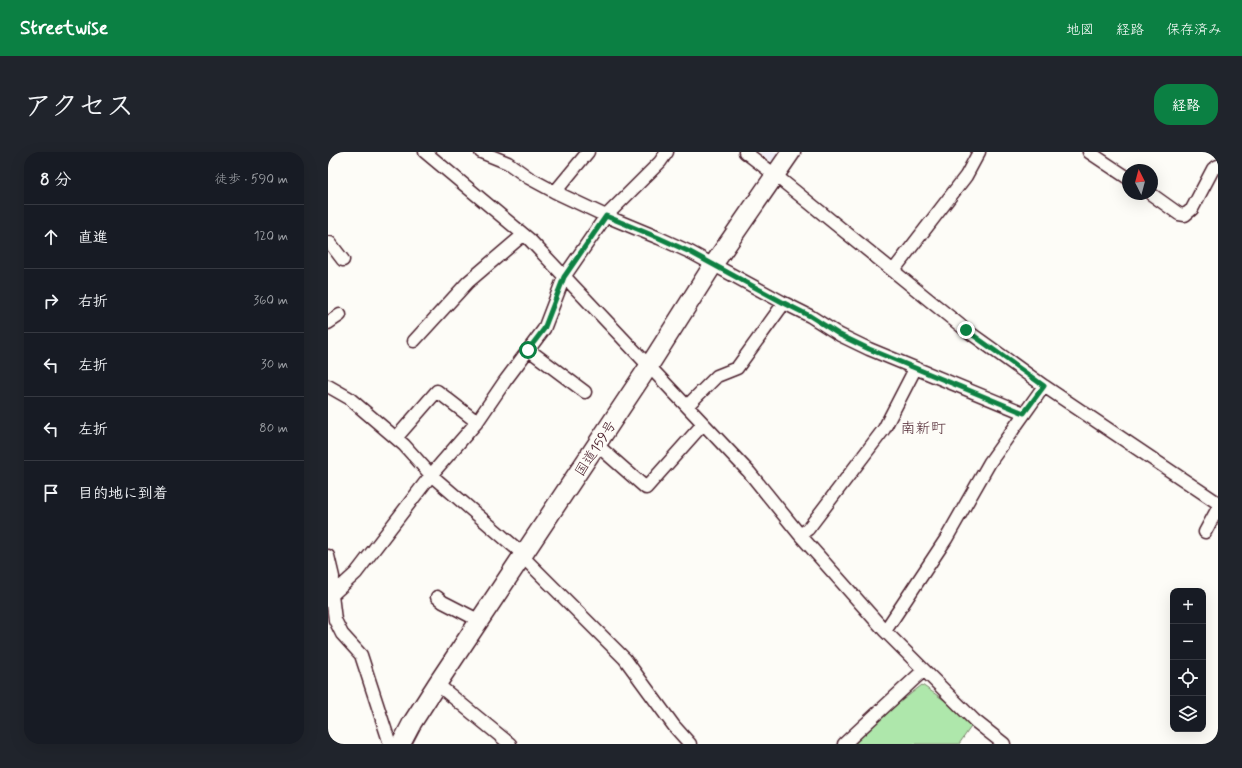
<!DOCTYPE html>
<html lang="ja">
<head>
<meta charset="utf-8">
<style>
	:root { --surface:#171b24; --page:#20242c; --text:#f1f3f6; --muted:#9ea1a6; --line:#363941; --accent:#0b8043 }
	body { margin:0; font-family:Mynerve,"Klee One",sans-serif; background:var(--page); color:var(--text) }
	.controls { position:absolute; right:12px; bottom:12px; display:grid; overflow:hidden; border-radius:8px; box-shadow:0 4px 16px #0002 }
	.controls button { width:36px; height:36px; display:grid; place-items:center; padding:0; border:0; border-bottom:1px solid var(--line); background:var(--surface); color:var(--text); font:20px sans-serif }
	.compass { position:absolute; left:794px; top:12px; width:36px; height:36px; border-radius:50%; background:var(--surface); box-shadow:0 4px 16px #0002; rotate:354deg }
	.stop { position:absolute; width:12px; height:12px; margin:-9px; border:3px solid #0b8043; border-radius:50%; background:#fff }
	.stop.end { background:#0b8043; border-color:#fff; box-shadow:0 1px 4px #0008 }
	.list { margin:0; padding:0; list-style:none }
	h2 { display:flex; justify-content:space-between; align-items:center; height:52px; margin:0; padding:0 16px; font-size:17px }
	h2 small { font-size:13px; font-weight:400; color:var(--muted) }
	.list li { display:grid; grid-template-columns:26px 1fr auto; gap:12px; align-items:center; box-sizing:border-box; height:64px; padding:0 16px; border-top:1px solid var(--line) }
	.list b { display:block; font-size:15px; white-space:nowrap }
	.list em { font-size:13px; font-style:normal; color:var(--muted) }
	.icon { flex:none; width:22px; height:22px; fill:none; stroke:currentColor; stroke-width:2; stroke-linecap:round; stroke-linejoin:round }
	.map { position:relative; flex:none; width:890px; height:592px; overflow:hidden; border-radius:16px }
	header { display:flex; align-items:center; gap:24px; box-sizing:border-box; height:56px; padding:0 20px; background:var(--accent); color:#fff }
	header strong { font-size:19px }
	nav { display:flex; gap:22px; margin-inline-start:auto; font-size:14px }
	.intro { display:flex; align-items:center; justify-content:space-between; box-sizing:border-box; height:96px; padding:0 24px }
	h1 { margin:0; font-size:28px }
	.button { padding:10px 18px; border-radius:16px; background:var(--accent); color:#fff; font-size:14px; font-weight:700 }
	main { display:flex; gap:24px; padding:0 24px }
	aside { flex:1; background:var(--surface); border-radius:16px; box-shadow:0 4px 16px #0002 }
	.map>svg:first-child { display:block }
	.built { fill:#f0eef7 }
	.green { fill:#aee7ab; stroke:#7c836b }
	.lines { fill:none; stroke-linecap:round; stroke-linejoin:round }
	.minor-casing { stroke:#4a1f2b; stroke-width:15 }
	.highway-casing { stroke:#4a1f2b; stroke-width:21 }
	.minor { stroke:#fdfcf7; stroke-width:12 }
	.highway { stroke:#fdfcf7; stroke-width:18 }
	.route { stroke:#0b8043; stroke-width:5 }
	.labels { text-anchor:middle; stroke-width:4; stroke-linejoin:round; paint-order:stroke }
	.street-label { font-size:14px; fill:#4a1f2b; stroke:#fdfcf7 }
	.neighbourhood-label { font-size:15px; fill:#4a1f2b; stroke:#fdfcf7 }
</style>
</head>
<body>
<header>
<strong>Streetwise</strong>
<nav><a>地図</a><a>経路</a><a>保存済み</a></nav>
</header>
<div class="intro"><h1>アクセス</h1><a class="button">経路</a></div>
<main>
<aside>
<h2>8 分<small>徒歩 · 590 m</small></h2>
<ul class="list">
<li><svg class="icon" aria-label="ahead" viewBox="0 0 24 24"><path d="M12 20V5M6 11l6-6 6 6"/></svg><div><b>直進</b></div><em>120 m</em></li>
<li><svg class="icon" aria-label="right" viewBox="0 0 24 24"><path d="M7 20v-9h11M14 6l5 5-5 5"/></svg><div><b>右折</b></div><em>360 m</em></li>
<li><svg class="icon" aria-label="left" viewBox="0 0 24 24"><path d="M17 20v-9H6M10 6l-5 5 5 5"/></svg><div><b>左折</b></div><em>30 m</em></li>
<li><svg class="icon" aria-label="left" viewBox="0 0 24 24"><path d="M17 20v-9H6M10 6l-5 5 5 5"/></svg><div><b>左折</b></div><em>80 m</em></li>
<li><svg class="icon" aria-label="arrive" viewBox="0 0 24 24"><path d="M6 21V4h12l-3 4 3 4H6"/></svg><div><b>目的地に到着</b></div></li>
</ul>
</aside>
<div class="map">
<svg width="890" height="592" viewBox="0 0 890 592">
	<rect width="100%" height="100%" fill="#fdfcf7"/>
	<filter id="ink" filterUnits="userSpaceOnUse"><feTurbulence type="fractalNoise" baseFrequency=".025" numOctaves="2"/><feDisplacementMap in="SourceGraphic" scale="8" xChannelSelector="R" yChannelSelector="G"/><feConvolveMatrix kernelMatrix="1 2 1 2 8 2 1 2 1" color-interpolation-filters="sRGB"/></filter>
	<g filter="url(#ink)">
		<path class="built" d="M431 0H454L449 8 443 9Z"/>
		<path class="green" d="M594 533 647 569 631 592H518Z"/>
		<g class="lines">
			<g class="minor-casing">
				<path id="minor" d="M97 0 201 87 421 320 472 383 557 479 647 569 676 592
					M153 0 180 11 201 26 227 40 278 64 331 86 362 100 456 151 482 164 512 183 541 197 696 261
					M417 0 447 23 638 178 716 234 890 351
					M761 0 800 26
					M227 40 260 0
					M823 42 851 62 857 63 864 57 885 17 890 14
					M0 91H2L15 108
					M565 119 638 24 651 0
					M0 171 12 163
					M86 189 140 130 195 83
					M201 198 257 240
					M0 234 21 246 76 293 103 323 196 403 198 408 297 507 346 574 362 592
					M359 254 389 224 409 216 456 151
					M68 286 109 239 149 270
					M269 293 318 336 375 272
					M877 380 890 356
					M472 383 480 377 556 277 587 217
					M0 404 5 425 4 443 7 468 14 482 33 503 62 592
					M109 445 115 450 152 469
					M0 449 4 443 28 421 103 323 149 270 177 229 216 177 236 125 278 64 332 10 339 0
					M557 479 618 387 662 310 716 234
					M109 532 182 592
					M516 592 596 518"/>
			</g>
			<g class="highway-casing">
				<path id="highway" d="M73 592 84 571 109 532 321 214 385 113 463 0"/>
			</g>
			<use href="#minor" class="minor"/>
			<use href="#highway" class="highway"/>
		</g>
	</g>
	<g class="lines" filter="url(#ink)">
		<path class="route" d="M200 198 216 177 236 125 278 64 331 86 362 100 456 151 482 164 512 183 541 197 696 261 716 234 638 178"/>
	</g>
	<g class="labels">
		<g class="street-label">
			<text transform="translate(267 296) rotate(-57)" y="5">国道159号</text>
		</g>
		<g class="neighbourhood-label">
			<text x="595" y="281">南新町</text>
		</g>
	</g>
</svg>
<div class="controls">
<button>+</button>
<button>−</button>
<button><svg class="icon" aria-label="locate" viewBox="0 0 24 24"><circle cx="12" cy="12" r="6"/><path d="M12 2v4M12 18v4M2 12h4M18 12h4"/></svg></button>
<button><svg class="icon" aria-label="layers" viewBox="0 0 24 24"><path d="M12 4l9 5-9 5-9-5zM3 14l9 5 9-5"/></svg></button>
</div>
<svg class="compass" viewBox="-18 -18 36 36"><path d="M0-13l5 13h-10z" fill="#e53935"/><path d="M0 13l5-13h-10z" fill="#9ea1a6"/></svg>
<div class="stop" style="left:200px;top:198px"></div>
<div class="stop end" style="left:638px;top:178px"></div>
</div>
</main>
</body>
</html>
